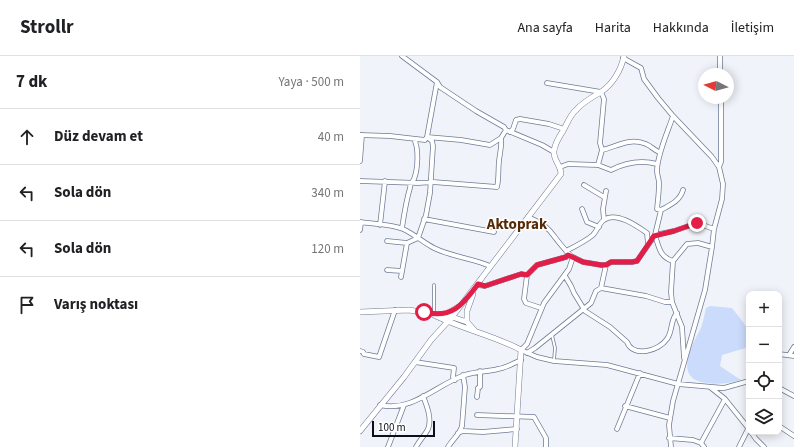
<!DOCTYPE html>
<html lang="tr">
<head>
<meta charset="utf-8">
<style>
	:root { --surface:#fff; --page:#f6f6f6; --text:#202124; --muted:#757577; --line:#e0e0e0 }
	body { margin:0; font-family:"Source Sans 3",sans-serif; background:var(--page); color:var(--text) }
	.controls { position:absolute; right:12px; bottom:12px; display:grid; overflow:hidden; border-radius:8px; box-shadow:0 2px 10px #0003 }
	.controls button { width:36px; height:36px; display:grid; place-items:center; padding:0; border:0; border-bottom:1px solid var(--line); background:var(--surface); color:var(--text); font:20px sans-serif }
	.compass { position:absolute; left:338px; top:12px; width:36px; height:36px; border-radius:50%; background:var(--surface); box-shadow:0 2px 10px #0003; rotate:276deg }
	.scale { position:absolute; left:12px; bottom:10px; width:63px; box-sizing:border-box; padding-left:4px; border:2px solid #0a0f19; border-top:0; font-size:11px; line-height:14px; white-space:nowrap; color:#0a0f19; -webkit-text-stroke:3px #fff; paint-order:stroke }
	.stop { position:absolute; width:12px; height:12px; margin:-9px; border:3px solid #e11d48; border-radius:50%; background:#fff }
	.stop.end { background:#e11d48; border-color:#fff; box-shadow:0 1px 4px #0008 }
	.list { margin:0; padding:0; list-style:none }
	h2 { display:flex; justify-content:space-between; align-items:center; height:52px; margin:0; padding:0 16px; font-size:17px }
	h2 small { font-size:13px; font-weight:400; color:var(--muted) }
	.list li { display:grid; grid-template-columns:26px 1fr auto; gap:12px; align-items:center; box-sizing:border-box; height:56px; padding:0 16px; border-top:1px solid var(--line) }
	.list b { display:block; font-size:15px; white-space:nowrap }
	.list em { font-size:13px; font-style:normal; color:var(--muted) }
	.icon { flex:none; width:22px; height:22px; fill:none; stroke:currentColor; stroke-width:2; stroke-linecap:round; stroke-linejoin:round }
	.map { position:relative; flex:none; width:434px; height:391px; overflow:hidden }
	header { display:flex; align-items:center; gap:24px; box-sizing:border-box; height:56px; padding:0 20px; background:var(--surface); border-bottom:1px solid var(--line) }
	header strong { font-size:19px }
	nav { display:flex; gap:22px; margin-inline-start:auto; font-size:14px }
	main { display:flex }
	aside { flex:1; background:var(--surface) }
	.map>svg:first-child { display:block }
	.green { fill:#cadbfb }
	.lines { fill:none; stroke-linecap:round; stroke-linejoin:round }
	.service-casing { stroke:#6e7c96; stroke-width:3.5 }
	.minor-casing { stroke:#6e7c96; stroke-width:5.5 }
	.tertiary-casing { stroke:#6e7c96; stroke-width:6 }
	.service { stroke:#fff; stroke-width:2 }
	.minor { stroke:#fff; stroke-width:4 }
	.tertiary { stroke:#fff; stroke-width:5 }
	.route { stroke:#e11d48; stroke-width:5 }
	.labels { text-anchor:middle; stroke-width:3; stroke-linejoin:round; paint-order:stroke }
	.quarter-label { font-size:15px; font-weight:bold; fill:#572a06; stroke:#fff }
</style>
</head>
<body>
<header>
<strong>Strollr</strong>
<nav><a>Ana sayfa</a><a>Harita</a><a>Hakkında</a><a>İletişim</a></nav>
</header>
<main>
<aside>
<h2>7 dk<small>Yaya · 500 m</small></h2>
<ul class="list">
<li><svg class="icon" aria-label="ahead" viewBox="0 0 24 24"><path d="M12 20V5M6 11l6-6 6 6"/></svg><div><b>Düz devam et</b></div><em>40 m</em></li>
<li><svg class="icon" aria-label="left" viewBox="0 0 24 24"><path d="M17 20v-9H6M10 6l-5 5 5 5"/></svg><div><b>Sola dön</b></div><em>340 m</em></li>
<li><svg class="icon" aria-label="left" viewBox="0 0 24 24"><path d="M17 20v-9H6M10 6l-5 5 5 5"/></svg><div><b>Sola dön</b></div><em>120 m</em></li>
<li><svg class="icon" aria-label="arrive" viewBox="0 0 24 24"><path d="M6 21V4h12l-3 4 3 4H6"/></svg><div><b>Varış noktası</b></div></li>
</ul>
</aside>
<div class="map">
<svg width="434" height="391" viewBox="0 0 434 391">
	<rect width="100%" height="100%" fill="#f0f3f9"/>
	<path class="green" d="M350 250 372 252C385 269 389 269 389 291L362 299 360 310 381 324C367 328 356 329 341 326 316 320 331 290 339 276 343 269 344 260 346 252Z"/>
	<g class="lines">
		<g class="service-casing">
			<path id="service" d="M74 229V258
				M192 279 195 292 194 304"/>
		</g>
		<g class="minor-casing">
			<path id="minor" d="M42 0 77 26 80 31 116 55 144 71 146 74 182 89 194 96
				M263 2 281 12 284 23 298 42 313 60 352 101 359 111 363 128 362 143 354 173 352 191 345 234 313 345 309 369 311 391
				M360 18V0
				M187 27 241 36 244 43 240 87 242 94
				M150 76 153 73 156 64 160 63 189 68 204 73
				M0 79 30 80 65 84 67 81 101 84 130 89 141 82 146 74
				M0 105 2 79
				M297 108C282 104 265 107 251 114L238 109 242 94C256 91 269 81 286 88 291 90 294 94 299 96
				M200 111 208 108 238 109
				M359 111 361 106V42
				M0 125 58 127 73 126 137 131C139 122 138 114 139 105 140 96 142 90 141 82
				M224 129 244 141
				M222 153 227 166 239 171
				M301 154C310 149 320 145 323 134
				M168 161C175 164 185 169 190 175 195 181 207 198 213 201L209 213 184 247 167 288 161 294 177 301 194 305 247 309 318 328 364 332 389 325
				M64 163 134 176
				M244 164 243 153 246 135
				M0 166C13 168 31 168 43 173 54 178 64 187 74 192 92 201 112 202 130 210
				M20 169 25 125
				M42 172C44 159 46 145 50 132 50 128 52 127 54 123 58 113 59 92 54 83
				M0 174 1 167
				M27 185 47 187
				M206 195C214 191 227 184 233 179 237 175 239 167 244 164 256 155 277 170 287 177L288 188
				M213 201 223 206 241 209H246L251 206H272L277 205 295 179 301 154 297 153C298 144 299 136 299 127 299 123 297 119 297 115 297 99 308 75 313 60
				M313 205 327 188 338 187 352 191
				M27 214 42 215
				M205 220 211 230 214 237 225 255 250 271 267 286C273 302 299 295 307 283 313 275 310 264 317 257
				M41 221 47 187 58 182 66 159 70 137 73 90 72 85 67 81 77 26
				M118 229 125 230 161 218 167 219
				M241 232 286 240 305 246H312
				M181 252 166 247 164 243 167 219 177 209 206 201 208 199
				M0 295 3 296 4 298 19 301 35 254
				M167 297 175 292 231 247 236 235 241 232 246 209
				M419 298 434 300
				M429 299 434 291
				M324 302 322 271 312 246 311 236 313 205C300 201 299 192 295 179L314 175 337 167 354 173
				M55 306 94 312 93 321 95 324
				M350 331 365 343 389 373
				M419 332 434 340
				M117 341 118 332 120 331V315
				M20 349C52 357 77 328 105 319 116 315 127 316 138 313 146 312 154 307 161 304
				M265 350 310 362
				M117 359 174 361 186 382V391
				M419 370 434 380
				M257 373 280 317
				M391 376 396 383 404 391
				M98 377 103 375 123 376 157 373
				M309 382 333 384 341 387
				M28 391 44 349
				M56 391C59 385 64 380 67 375 73 365 67 350 63 340
				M88 391C92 384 100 378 102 370L105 331 103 319
				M344 391 341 387 365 343
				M379 391 389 371"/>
		</g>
		<g class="tertiary-casing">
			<path id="tertiary" d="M0 256 49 254 92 261 107 266 115 275
				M81 258H86L98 251
				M74 259C102 273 133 279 161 294L155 391
				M107 266V255L113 238
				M0 375 44 321 71 284 92 261 201 118C201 109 193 104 194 95 195 87 199 81 203 75 207 68 210 59 216 54 223 46 232 41 241 36 253 28 261 14 264 0"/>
		</g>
		<use href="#service" class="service"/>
		<use href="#minor" class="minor"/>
		<use href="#tertiary" class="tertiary"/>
	</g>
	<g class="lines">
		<path class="route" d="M64 256C91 263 102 250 118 228L125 230 161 218 167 219 177 209 206 201 208 199 223 206 241 209H246L251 206H272L277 205 294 180 314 175 337 167"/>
	</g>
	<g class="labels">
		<g class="quarter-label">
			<text x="157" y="173">Aktoprak</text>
		</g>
	</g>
</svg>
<div class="controls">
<button>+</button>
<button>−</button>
<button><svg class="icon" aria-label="locate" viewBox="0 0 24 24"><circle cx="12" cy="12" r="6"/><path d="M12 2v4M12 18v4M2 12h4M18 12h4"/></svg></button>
<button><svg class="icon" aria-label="layers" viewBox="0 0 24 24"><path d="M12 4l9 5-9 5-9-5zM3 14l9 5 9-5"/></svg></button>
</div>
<svg class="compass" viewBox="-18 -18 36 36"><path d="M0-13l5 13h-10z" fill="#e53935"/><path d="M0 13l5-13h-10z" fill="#757577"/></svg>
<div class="scale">100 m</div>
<div class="stop" style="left:64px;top:256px"></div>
<div class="stop end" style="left:337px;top:167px"></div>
</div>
</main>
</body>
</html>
